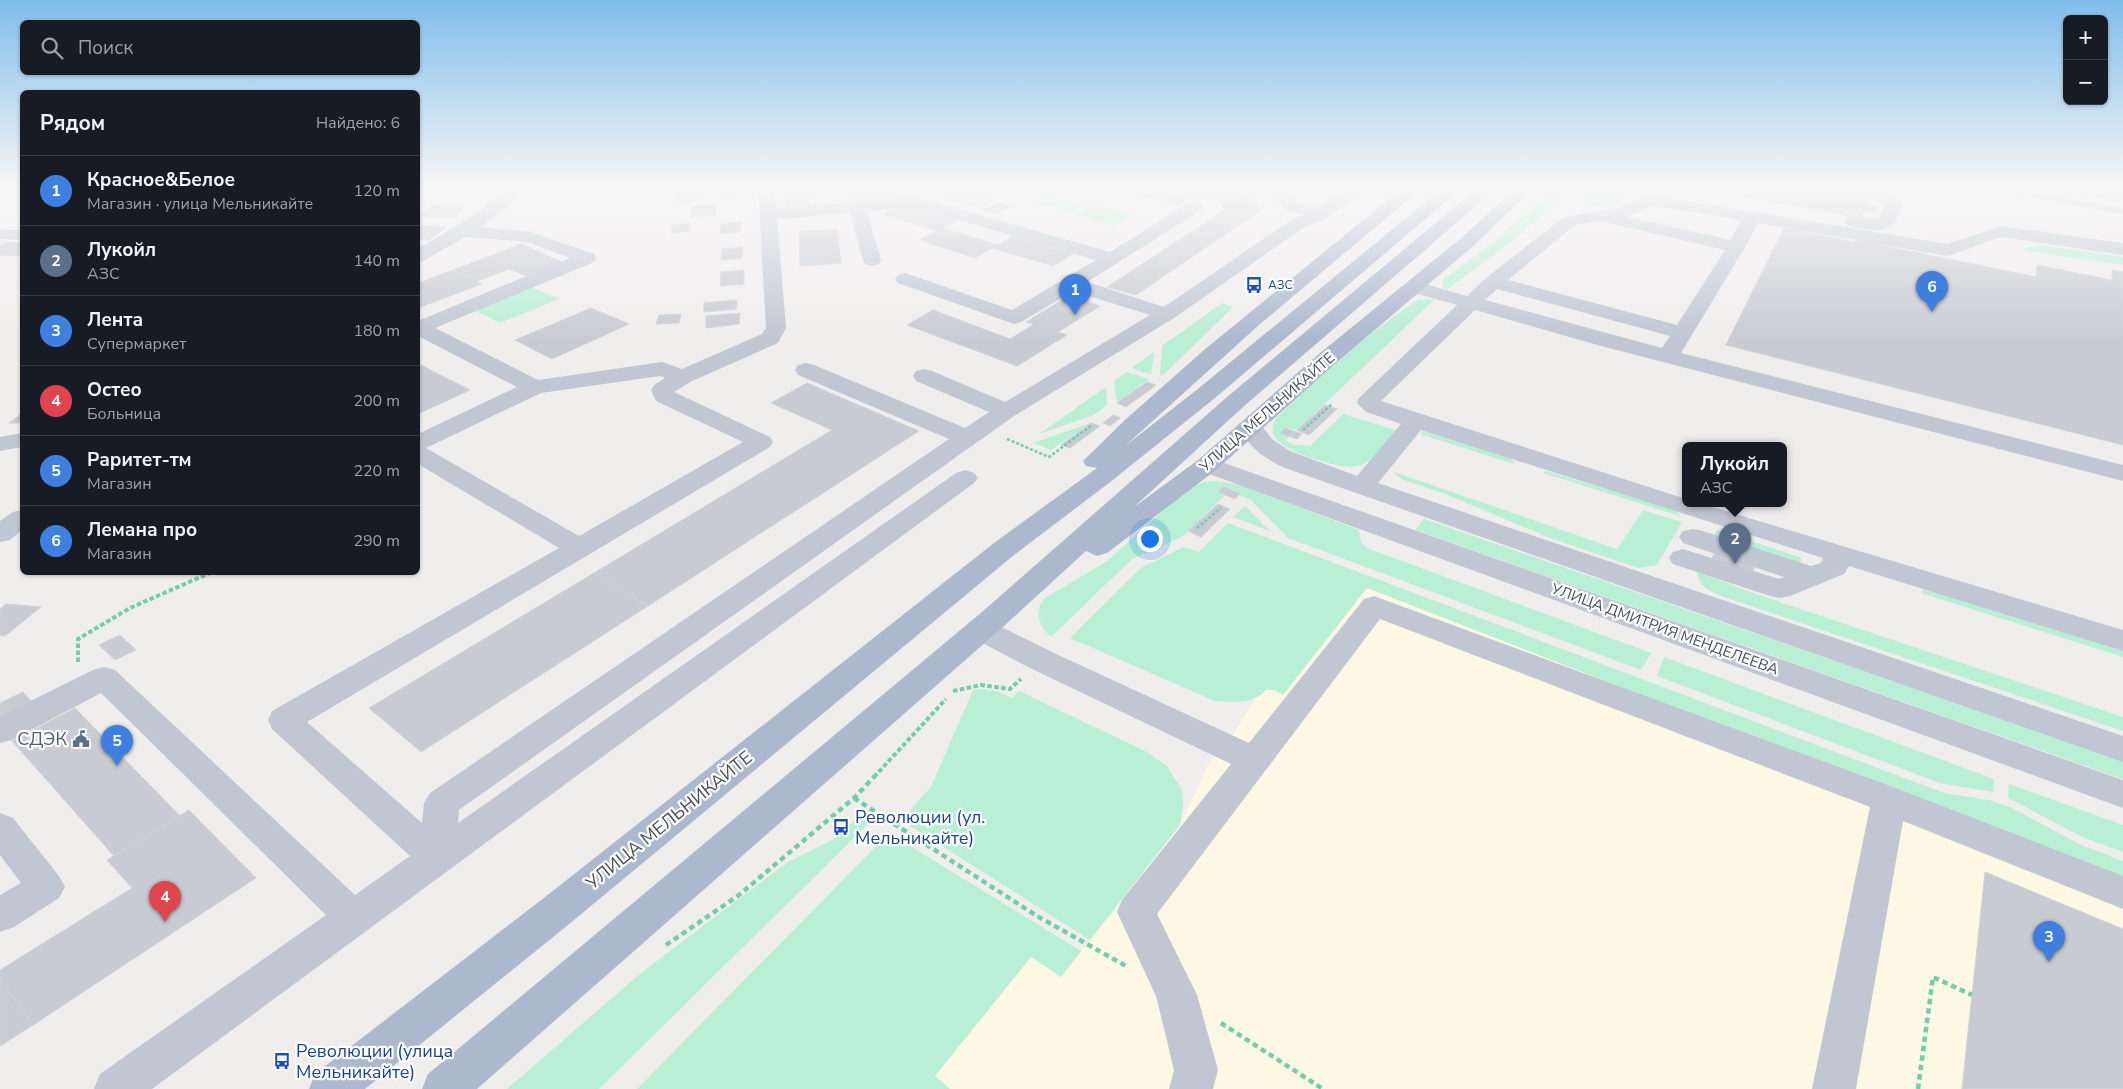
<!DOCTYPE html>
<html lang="ru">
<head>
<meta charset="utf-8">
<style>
	:root { --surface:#171b24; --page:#20242c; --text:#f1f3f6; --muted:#9ea1a6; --line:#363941; --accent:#db2777 }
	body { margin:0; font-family:"Nunito Sans",sans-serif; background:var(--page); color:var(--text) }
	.controls { position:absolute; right:15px; top:15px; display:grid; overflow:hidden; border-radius:8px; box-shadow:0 1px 4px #0004 }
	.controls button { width:45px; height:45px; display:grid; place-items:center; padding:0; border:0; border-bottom:1px solid var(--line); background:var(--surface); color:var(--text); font:25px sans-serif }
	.you { position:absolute; left:1149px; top:538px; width:18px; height:18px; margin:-12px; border:4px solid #fff; border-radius:50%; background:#1a73e8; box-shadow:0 0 0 8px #1a73e833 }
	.badge { display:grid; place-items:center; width:32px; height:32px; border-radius:50%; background:var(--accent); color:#fff; font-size:16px; font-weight:700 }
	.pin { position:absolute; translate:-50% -41px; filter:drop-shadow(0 1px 2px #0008) }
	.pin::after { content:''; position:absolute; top:26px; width:18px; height:15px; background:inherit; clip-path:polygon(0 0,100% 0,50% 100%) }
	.popup { position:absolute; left:1682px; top:442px; width:105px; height:65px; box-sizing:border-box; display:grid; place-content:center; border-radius:8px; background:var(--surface); filter:drop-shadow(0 1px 4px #0005); font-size:16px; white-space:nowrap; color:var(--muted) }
	.popup b { font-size:19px; color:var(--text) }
	.popup::after { content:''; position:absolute; left:50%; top:100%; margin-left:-10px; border:10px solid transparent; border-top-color:var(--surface) }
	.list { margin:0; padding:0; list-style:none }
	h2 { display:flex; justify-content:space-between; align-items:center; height:65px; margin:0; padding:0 20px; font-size:21px }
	h2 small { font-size:16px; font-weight:400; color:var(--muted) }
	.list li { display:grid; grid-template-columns:32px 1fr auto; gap:15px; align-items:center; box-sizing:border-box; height:70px; padding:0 20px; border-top:1px solid var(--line) }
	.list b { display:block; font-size:19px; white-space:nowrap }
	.list p { margin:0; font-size:16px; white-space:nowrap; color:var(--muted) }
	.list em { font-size:16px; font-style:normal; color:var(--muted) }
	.icon { flex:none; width:28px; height:28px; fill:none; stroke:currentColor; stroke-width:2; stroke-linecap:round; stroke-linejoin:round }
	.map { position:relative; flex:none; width:2123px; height:1089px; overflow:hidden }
	.search { position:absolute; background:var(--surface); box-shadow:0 1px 4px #0004; left:20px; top:20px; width:400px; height:55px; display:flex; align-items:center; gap:12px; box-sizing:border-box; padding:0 18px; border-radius:8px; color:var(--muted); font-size:19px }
	.panel { position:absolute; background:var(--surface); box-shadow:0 1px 4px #0004; left:20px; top:90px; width:400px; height:485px; border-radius:8px }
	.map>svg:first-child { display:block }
	.commercial { fill:#fcf8e4 }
	.education { fill:#e1dedf }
	.green { fill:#b9efd5 }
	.building { fill:#c9cbd3; stroke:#d1d2d9 }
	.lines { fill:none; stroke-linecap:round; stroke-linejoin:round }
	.path-far2 { stroke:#71cdac; stroke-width:2.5; stroke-dasharray:3 2; stroke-linecap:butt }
	.path-far1 { stroke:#71cdac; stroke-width:4; stroke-dasharray:4.5 2.5; stroke-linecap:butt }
	.path { stroke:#71cdac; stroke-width:4.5; stroke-dasharray:5.5 4; stroke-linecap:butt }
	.minor { fill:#c0c7d3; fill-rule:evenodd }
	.major { fill:#acb8cd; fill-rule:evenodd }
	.labels { text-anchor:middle; stroke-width:4.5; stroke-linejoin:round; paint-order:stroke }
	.far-transit-label { font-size:12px; fill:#164399; stroke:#fff; text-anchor:start }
	.street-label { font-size:15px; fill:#454d5a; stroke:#fff }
	.near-service-label { font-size:18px; fill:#4e5e75; stroke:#fff; text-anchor:end }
	.near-transit-label { font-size:18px; fill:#164399; stroke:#fff; text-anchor:start }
	.near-street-label { font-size:18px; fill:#454d5a; stroke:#fff }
</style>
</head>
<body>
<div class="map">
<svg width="2123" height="1089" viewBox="0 0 2123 1089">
	<rect width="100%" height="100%" fill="#f0eded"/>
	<path class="commercial" d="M1354 573 2123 864V1089H950L935 1076 1032 956 1061 977 1180 825 1209 763 1235 731 1266 682Z"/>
	<path class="education" d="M849 187H1021L989 202 983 201 972 206 930 195 852 202Z"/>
	<path class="green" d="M1562 187H1576L1506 246 1446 290 1442 283 1444 279 1495 241 1553 190Z
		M1590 188 1635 190 1613 209 1577 201Z
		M1044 194 1086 205 1072 213 1029 201Z
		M1094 205 1132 215 1114 226 1076 215Z
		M2039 245 2123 257V265L2026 251 2024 248Z
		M530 286 559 299 500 323 471 309Z
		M1435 299 1297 430 1286 427 1281 433 1290 437 1285 440 1294 445 1310 446 1343 414 1398 431C1386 443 1374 462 1358 466 1341 471 1282 451 1274 436 1271 429 1273 424 1276 418 1320 377 1364 337 1413 303L1418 300Z
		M1222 303 1233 307 1162 376 1160 375 1162 346Z
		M1154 352 1151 375 1132 368Z
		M1127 372 1149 379 1117 403 1114 381Z
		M1106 387 1107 405 1094 415 1039 434Z
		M1091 423 1051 450 1033 443Z
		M1423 431 1509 457 1513 461 1514 464 1420 434Z
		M1546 471 1672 509 1678 512 1680 516 1543 473Z
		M1394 472 1617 549 1643 510 1682 522 1657 565 1638 568 1545 536 1448 495 1401 479Z
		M1216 481 1240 485 1359 530 1361 543 1367 548 1651 653 1641 670 1288 538 1251 500 1223 487 1218 492 1225 495 1182 537 1132 559 1051 637C1039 626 1033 612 1045 598L1107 561 1185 491 1204 482Z
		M1245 506 1270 531 1233 517Z
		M1424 519 2123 761V779L1415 530Z
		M1228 523 1944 793 1989 800 2010 807 2081 845 2123 861V883L1367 588 1283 695 1274 690H1266C1253 705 1232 702 1215 701L1070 638 1141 568 1183 547 1199 552Z
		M1717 530 1802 558 1800 563 1712 539Z
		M1697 571 1750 592 2123 717V731L1724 597C1711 592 1698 586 1697 571Z
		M1923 590 1931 591 2123 651V657L1921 593Z
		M1664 657 1994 779 1993 792 1940 783 1657 676Z
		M983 689 999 692 1012 698 1019 691 1145 751 1167 766 1182 790 1183 806 1180 825 1090 940 901 820 931 787 973 690Z
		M2009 784 2123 825V852L2082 837 2008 798Z
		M861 815 871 821 599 1089H507L635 978 670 951 788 862 832 840Z
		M889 833 1081 951 1061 977 1031 957 935 1076 950 1089H637Z"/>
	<path class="building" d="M444 187H470L465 192 439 193Z
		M703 187 701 200 676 202 678 188Z
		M710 187H736V194L710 196Z
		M783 187H807L811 204 786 206Z
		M1161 187H1197L1187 194Z
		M1197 187H1219L1248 195 1261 210 1237 227 1210 220 1225 210 1219 201 1187 194Z
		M1731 187H1816L1868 197 1866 204 1878 207 1877 212 1864 210 1861 218 1743 196 1736 188Z
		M1975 187H2002L2123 209V214Z
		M2042 187H2098L2123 191V201Z
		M999 202 1012 206 997 214 983 210Z
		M466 204 454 217H419L432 205Z
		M717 204 715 216 691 217 693 206Z
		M907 204 958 220 937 231 884 214Z
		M1210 220 1236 227 1136 295 1107 287Z
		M741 222 740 232 720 233 721 224Z
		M691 224 690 231 671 233 672 225Z
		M418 225 447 227 429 240 418 239Z
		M942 228 998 245 975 258 919 240Z
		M1784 228 1855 242 1856 240 2036 277 2037 265 2112 280V270L2123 272V445L1726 345Z
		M837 229 841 263 800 266 799 232Z
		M1014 236 1073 254 1053 266 992 248Z
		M6 242 22 243V253L18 256 0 255V246Z
		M521 244 562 262 526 276 509 269 477 281 453 270Z
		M743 247 742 258 721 260 722 249Z
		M453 270 482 284 418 308V283Z
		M744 270V284L720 286 721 272Z
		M1070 295 1100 306 1058 332 1067 335 1017 366 907 325 933 310 1010 339 1034 324 1026 322Z
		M737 300 736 309 704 312V303Z
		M591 308 629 324 552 359 515 340Z
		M740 313 739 324 706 328V316Z
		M681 314 679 323 656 324 659 315Z
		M419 364 436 373 470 390 420 413 418 412V365Z
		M1147 382 1156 385 1126 407 1117 403Z
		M807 383 919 431 648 606 594 573 832 430 771 403Z
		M1325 405 1337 409 1309 435 1297 430Z
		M22 413V423H9Z
		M1113 415 1120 418 1110 426 1103 423Z
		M1091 423 1100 426 1070 448 1061 445Z
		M1285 428 1302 434 1297 439 1280 433Z
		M1223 487 1240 494 1235 499 1218 492Z
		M1218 504 1230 509 1201 537 1188 531Z
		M1717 547 1757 560 1751 575 1711 561Z
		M594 573 648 606 421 752 369 708Z
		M6 604 41 607 5 636 0 635V609Z
		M120 635 136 650 115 660 99 645Z
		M23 692 31 701 0 716V703Z
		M75 708 180 816 114 856 12 741Z
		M189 810 256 878 33 1025 0 979V970L132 888 107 860Z
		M1985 872 2123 929V1089H1962Z
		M0 979 33 1025 0 1046Z"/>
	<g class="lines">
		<path class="path-far2" d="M1303 430 1332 404
			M1007 439 1049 457 1092 425
			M1197 528 1221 508"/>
		<path class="path-far1" d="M78 662V639L130 608 212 572
			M953 691 981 685 1010 689 1021 679
			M874 777 946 699"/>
		<path class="path" d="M854 798 1037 916 1126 966
			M666 945 739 895 854 798 875 776
			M1221 1023 1323 1089
			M1918 1089 1933 977 1972 995"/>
		<path class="minor" d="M507 187H524L504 210 480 227 531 232 594 254 596 258 594 262 435 328 538 380 662 362 682 369 762 334 766 328 758 187H774L776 208 916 197 1110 252 1188 203 1194 202 1200 203 1203 207 1200 211 1087 282 1164 307 1291 220 1304 215 1286 210 1262 187H1283L1298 202 1318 208 1348 187H1368L1327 218 1303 228 1174 318 1014 416 459 810 458 823 956 473 965 470 974 473 978 478 974 483 152 1089H94L100 1074 326 915 101 693 12 740 0 743V716L93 670 104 667 115 670 355 895 410 856 272 729 268 720 272 711 559 548 418 464V434L517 387 418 336V321L570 258 528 242 465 237 425 260 418 262V249L479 212ZM915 207 1096 260 1012 310 905 273 898 275 895 279 898 283 1014 324 1021 322 1073 291 1150 315 1005 402 932 371 924 369 916 371 913 376 916 381 989 412 965 428 814 365 806 363 798 365 795 370 798 375 949 439 430 793 424 803 422 823 307 722 770 447 773 442 770 437 674 392 690 382 778 343 786 328 777 219 850 213 863 260 865 264 872 266 879 264 881 260 867 211ZM660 376 665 378 654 385 651 390 656 401 743 442 579 536 426 448 541 393Z
			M1123 187H1151L1184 196 1187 200 1184 204 1178 205 1125 191Z
			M1835 187C1856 187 1889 184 1903 204 1893 237 1875 232 1847 225L1844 221 1847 217 1853 216 1878 219 1885 206 1876 200 1837 191Z
			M1650 197 1668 198 1947 244 2000 226 2123 243V255L2001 237 1948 256 1758 223 1745 247 1681 353 2123 465V481L1601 346 1475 310 1381 401 1686 499V503H1699L2123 630V651L1849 566 1844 574 1790 596 1780 598 1770 596 1673 564 1669 558 1673 552 1683 549 1779 579 1784 577 1683 543 1679 537 1683 531 1693 529 1703 531 1811 566 1821 563 1823 558 1421 430 1378 483 2123 736V762L1285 468C1265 459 1249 448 1239 427L1243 422 1251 420 1259 422 1272 439 1290 451 1357 476 1401 424 1366 412 1357 403 1358 399 1457 305 1407 291 1404 287 1407 283 1414 281 1467 296 1486 278 1564 217 1620 208 1631 201ZM1650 207 1668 208 1741 220 1730 240 1627 217ZM1601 221 1725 250 1677 325 1508 280 1575 225ZM1497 289 1670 336 1662 348 1485 300Z
			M0 229 22 230V240L0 239Z
			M22 433V447L0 451V437Z
			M1207 457 2123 780V808L1198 470 1194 465 1198 460Z
			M22 510V530L10 540 0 542V521L13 512Z
			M1374 596 1901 790 2123 876V909L1903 821 1856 1089H1812L1870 807 1380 619 1157 914 1197 995 1218 1070 1213 1089H1169L1174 1070 1156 996 1117 912 1122 900 1231 764 1030 668 969 636 965 629 969 622 980 619 991 622 1052 652 1249 743 1364 599Z
			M0 813 13 818 59 876 65 887 59 898 14 927 0 932V895L21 883 0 855Z"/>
		<path class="major" d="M1404 187H1423L1259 325 1125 446 1199 388 1444 187H1463L1215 398 1109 483 1014 555 568 925 365 1089H309L315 1074 540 901 994 543 1097 468 1086 466 1083 461 1125 420 1204 350Z
			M1479 187H1498L1243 407 1134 507 1198 460 1319 354 1460 239 1517 187H1535L1472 247 1335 364 1216 470 1107 553 1097 556 1086 551 1004 626 477 1089H422L428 1074 982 612 1227 397Z"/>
	</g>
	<linearGradient id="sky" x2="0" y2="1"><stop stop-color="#80bdea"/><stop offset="0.55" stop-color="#f8f7f7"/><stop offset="1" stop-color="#f8f7f7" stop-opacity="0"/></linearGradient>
	<rect width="2123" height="340" fill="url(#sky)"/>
	<defs>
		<g id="bus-bare" transform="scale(1.35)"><path d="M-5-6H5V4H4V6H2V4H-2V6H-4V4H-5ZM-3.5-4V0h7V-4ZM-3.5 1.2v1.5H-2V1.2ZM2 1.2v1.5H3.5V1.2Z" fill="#1a4fb4" stroke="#fff" stroke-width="2.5" paint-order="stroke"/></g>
		<g id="civic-bare" transform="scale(1.35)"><path d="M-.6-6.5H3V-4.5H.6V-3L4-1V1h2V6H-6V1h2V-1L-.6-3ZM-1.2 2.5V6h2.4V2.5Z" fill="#5c6f8a" stroke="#fff" stroke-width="2.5" paint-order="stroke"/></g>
	</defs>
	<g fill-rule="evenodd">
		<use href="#bus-bare" x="1254" y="285"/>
		<use href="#civic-bare" x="81" y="739"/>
		<use href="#bus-bare" x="841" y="827"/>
		<use href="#bus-bare" x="282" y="1061"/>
	</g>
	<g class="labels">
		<g class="far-transit-label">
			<text x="1268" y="289">АЗС</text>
		</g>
		<g class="street-label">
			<text transform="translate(1267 412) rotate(-41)" y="5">УЛИЦА МЕЛЬНИКАЙТЕ</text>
			<text transform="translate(1665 629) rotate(20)" y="5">УЛИЦА ДМИТРИЯ МЕНДЕЛЕЕВА</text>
		</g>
		<g class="near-service-label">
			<text x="67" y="745">СДЭК</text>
		</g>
		<g class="near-transit-label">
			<text x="855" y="823">Революции (ул.<tspan x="855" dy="21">Мельникайте)</tspan></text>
			<text x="296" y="1057">Революции (улица<tspan x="296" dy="21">Мельникайте)</tspan></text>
		</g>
		<g class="near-street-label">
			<text transform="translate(669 820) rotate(-39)" y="6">УЛИЦА МЕЛЬНИКАЙТЕ</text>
		</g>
	</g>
</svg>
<div class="controls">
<button>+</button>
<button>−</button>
</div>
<div class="you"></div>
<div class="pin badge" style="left:1075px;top:315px;background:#3f7fe0">1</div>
<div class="pin badge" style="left:1735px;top:564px;background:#5c6f8a">2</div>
<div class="popup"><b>Лукойл</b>АЗС</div>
<div class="pin badge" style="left:2049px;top:962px;background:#3f7fe0">3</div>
<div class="pin badge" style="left:165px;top:922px;background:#e0444e">4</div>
<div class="pin badge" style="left:117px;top:766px;background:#3f7fe0">5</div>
<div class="pin badge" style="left:1932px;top:312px;background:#3f7fe0">6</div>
<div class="search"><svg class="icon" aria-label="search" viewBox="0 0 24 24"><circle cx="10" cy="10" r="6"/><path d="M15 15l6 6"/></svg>Поиск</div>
<section class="panel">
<h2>Рядом<small>Найдено: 6</small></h2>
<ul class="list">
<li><span class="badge" style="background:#3f7fe0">1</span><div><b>Красное&amp;Белое</b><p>Магазин · улица Мельникайте</p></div><em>120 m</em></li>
<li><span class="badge" style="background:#5c6f8a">2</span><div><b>Лукойл</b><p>АЗС</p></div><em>140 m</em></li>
<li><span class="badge" style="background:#3f7fe0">3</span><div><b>Лента</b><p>Супермаркет</p></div><em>180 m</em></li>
<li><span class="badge" style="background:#e0444e">4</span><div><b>Остео</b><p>Больница</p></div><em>200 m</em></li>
<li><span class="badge" style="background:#3f7fe0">5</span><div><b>Раритет-тм</b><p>Магазин</p></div><em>220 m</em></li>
<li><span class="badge" style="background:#3f7fe0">6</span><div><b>Лемана про</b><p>Магазин</p></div><em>290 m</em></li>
</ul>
</section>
</div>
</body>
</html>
